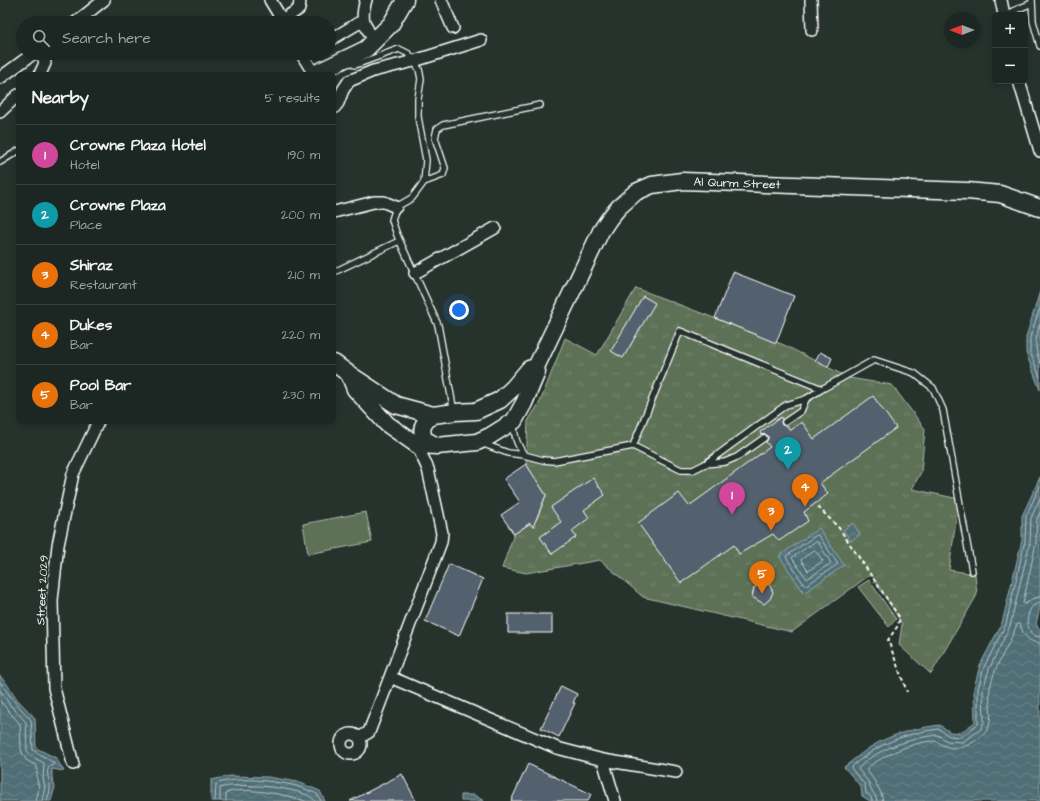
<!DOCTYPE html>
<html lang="en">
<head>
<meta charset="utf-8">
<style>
	:root { --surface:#1c2622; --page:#252e2a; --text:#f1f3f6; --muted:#a0a5a5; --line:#3a4340; --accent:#d93025 }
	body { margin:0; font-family:"Architects Daughter",sans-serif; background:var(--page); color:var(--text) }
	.controls { position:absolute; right:12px; top:12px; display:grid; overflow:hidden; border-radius:6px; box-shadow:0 2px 6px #0003 }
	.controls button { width:36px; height:36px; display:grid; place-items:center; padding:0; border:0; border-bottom:1px solid var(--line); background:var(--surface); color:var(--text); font:20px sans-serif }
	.compass { position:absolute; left:944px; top:12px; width:36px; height:36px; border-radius:50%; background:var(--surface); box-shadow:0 2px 6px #0003; rotate:270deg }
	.you { position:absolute; left:459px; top:310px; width:14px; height:14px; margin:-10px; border:3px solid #fff; border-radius:50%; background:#1a73e8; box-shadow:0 0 0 6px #1a73e833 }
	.badge { display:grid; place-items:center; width:26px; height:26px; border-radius:50%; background:var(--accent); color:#fff; font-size:13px; font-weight:700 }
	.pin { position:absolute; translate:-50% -33px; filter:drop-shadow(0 1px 2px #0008) }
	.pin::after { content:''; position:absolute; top:21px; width:14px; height:12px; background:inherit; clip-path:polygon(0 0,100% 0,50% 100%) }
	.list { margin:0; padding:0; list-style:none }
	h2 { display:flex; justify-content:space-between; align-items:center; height:52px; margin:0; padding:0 16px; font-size:17px }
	h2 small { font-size:13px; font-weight:400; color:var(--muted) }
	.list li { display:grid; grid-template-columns:26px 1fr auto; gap:12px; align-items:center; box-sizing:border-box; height:60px; padding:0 16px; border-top:1px solid var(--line) }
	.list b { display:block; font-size:15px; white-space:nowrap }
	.list p { margin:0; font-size:13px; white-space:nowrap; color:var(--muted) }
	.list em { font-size:13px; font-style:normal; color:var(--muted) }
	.icon { flex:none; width:22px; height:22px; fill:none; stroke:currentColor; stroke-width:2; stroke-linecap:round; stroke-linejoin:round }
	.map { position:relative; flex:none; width:1040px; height:801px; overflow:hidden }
	.search { position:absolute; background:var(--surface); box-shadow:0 2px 6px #0003; left:16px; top:16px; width:320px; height:44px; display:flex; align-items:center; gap:10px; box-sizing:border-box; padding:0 14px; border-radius:22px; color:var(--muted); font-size:15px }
	.panel { position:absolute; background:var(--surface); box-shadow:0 2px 6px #0003; left:16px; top:72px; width:320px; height:352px; border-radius:6px }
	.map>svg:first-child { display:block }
	.green { fill:#5b7156; stroke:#adb8aa }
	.park { fill:url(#park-tufts); stroke:#adb8aa }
	.water { fill:url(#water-waves); stroke:#96a8ad }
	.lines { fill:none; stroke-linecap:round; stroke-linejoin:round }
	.shore { stroke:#b9c5c8; stroke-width:1 }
	.building { fill:#52616d; stroke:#fff }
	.lane-casing { stroke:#fff; stroke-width:8 }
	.street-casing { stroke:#fff; stroke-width:14 }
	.secondary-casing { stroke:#fff; stroke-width:19 }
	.path { stroke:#fff; stroke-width:2; stroke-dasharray:4 3; stroke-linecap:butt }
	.lane { stroke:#26332d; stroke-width:5.5 }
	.street { stroke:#26332d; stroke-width:11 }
	.secondary { stroke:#26332d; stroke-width:16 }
	.labels { text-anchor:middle; stroke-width:3.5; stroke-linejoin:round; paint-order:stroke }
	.street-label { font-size:12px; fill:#fff; stroke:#26332d }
</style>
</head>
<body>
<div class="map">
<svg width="1040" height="801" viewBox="0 0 1040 801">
	<defs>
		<pattern id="park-tufts" width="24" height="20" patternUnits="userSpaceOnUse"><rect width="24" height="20" fill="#5b7156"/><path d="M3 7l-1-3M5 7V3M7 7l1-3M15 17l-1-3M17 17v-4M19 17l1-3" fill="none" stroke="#74866f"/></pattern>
		<pattern id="water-waves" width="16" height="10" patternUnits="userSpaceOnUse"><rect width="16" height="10" fill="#506e76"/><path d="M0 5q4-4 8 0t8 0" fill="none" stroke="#6a848b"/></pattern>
	</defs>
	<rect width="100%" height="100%" fill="#26332d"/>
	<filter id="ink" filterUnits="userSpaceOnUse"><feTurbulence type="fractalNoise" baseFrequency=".025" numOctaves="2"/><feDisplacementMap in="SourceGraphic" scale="8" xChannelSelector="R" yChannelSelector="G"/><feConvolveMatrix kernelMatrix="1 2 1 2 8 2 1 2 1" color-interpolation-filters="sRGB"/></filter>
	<g filter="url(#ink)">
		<path class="green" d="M366 512 372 542 308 554 303 524Z
			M869 580 896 619 889 627 858 587Z"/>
		<path class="park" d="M636 288 784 345 849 378 892 385 925 429 921 472 912 489 959 499 949 570 975 574 977 595 931 674 899 645 902 624 871 574 792 632 643 597 600 560 526 573 502 568 514 534 537 519 546 495 526 464 528 421 540 402 565 338 597 355Z"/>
		<path class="water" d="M1040 291V390L1026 353V337Z
			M1040 477V608L1036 624 1040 631V801H870L862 796 861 787 844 767C852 761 860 754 869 748 890 734 916 728 940 725L950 732 960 733 975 722 974 688 980 665 1002 623 1022 540V516Z
			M853 523 860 534 851 541 843 530Z
			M819 528 844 565 804 593 779 556Z
			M0 676 7 684 17 699 35 718 36 748 56 758 64 771 52 769V778L55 787 51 801H0Z
			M230 776 268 777 298 782 320 791 325 801H211V780Z
			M461 795H474L484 801H461Z"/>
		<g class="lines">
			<path class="shore" d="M1040 308 1030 337V352L1040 377
				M1040 324C1035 340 1034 347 1040 363
				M1040 512 1037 519 1036 543 1023 603 1025 604 1032 599 1040 597
				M817 535 819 536 838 564 805 586 786 557Z
				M815 542H818L831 563 807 579 792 558Z
				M815 550 823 561 808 571 801 560Z
				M1040 603C1029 604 1028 615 1027 624L1032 635 1040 637
				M0 682 14 701 31 720 33 750 54 763 53 765C42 769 51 780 50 788 50 792 48 797 47 801
				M0 690 10 705 26 722 27 751 31 756 44 763 43 779 45 787 42 801
				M0 701 20 724 21 749 23 755 26 760 37 766V780L39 788 36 801
				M215 801 216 784C235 776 276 781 296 786 303 788 310 791 317 794L321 801
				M220 801V788C234 782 309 787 315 801
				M226 801V793C240 786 291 795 305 801
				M872 801 871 797 866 793 865 785 851 768C854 764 858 761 863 758 884 741 912 732 939 729L949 736 961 737 978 724V689L984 667 1006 624 1025 541 1026 516 1040 486
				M877 801 875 795 871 790 869 783 858 769C872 750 915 737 938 735L947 741 962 742 981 729 984 722 983 690 989 669 1010 626 1030 542 1031 518 1040 498
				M883 801C882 791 873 778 867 771V768C884 755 912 742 934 741 938 741 941 745 945 746 958 751 968 746 978 739 981 736 985 734 987 730 994 720 988 700 990 688 995 663 1009 647 1017 624H1020C1023 635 1029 643 1040 643"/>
		</g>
		<path class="building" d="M733 272 794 296 776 343 715 318Z
			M643 296 655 303 623 358 611 351Z
			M820 352 832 358 828 367 815 361Z
			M873 396 896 428 820 483 828 494 804 512 808 521 779 541 773 534 739 554 734 545 681 583 638 523 679 493 689 506 770 447 766 442 768 439V436L765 434 761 435 760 432 781 417 782 419 781 422 782 425 787 426 790 430 802 422 814 439Z
			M526 464 546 495 533 527 530 523 514 534 501 515 520 502 504 479Z
			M593 478 605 495 584 510 589 518 572 531 576 537 552 554 540 537 561 522 551 507Z
			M449 564 483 579 459 636 425 621Z
			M763 582 769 584 773 592 770 599 764 604 752 597 754 588Z
			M508 614H552V633H508Z
			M561 686 577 694 573 703H575L559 737 541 728Z
			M528 764 591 794 588 801H511Z
			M402 774 416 801H350Z"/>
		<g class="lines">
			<g class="lane-casing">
				<path id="lane" d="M1032 0 1033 21 1040 46
					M1004 15 1032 3
					M347 61 355 65 399 49 409 54 419 69 421 79 418 99V117L426 160 424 182 412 198 396 207 392 220 397 235 438 325 454 412
					M0 162 18 151
					M424 182 443 175 445 168 435 138 437 129 443 125 540 105
					M334 272 399 241
					M822 389 874 360 914 373 933 388 943 410 972 571
					M785 422 801 411 806 399
					M514 424C514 437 517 444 524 455
					M481 443 508 453 524 455 543 460 554 461 633 446 681 470H693L705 464 786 405 806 399 822 389 680 331 633 446
					M705 464 725 462 737 457 764 438"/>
			</g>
			<g class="street-casing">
				<path id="street" d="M270 0 284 23
					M366 0C360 20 364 23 374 41
					M441 0 453 28
					M811 0 812 30
					M1001 0 1004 15
					M282 20 299 9 300 0
					M75 23 104 0
					M330 40 362 21
					M301 53 314 74
					M40 74 45 63 42 53
					M0 78 34 53
					M1019 81 1040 151
					M334 108 338 103 343 90 349 81 373 71 414 61 481 40
					M0 112 18 95
					M334 212 374 202H384L396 207
					M415 273 495 228
					M417 445 428 469 442 533 441 542 390 677 557 748 603 760 615 801
					M341 744a10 10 0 1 1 20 0a10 10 0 1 1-20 0Z
					M359 738 369 732 390 677
					M603 760 676 772
					M73 764 54 688 52 600 58 545 73 474 98 422"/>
			</g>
			<g class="secondary-casing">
				<path id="secondary" d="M314 74 366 49 391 24 405 0
					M334 363 349 374 396 405 433 415 455 412 476 411 500 400 513 388 529 369 536 367
					M349 374 355 389 387 424 417 445 437 446 477 442 490 436 514 421 524 403 537 372 536 367 601 231 609 219 619 207 636 192 652 185 682 181 967 191 1000 194 1040 208
					M433 415C423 422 420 428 424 439L437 446"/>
			</g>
			<path class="path" d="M818 507 839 528 900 618 897 627 888 640 907 692"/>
			<use href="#lane" class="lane"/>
			<use href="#street" class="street"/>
			<use href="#secondary" class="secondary"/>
		</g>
	</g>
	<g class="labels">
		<g class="street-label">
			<text transform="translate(737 183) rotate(2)" y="4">Al Qurm Street</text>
			<text transform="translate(42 590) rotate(-87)" y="4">Street 2029</text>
		</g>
	</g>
</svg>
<div class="controls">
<button>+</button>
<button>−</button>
</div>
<svg class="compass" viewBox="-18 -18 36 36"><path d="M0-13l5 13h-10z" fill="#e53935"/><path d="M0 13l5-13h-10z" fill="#a0a5a5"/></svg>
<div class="you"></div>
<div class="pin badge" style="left:732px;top:515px;background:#d1479c">1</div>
<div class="pin badge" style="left:788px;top:470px;background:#0f9aa8">2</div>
<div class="pin badge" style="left:771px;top:531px;background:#e8710a">3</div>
<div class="pin badge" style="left:805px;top:507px;background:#e8710a">4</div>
<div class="pin badge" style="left:762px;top:594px;background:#e8710a">5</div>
<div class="search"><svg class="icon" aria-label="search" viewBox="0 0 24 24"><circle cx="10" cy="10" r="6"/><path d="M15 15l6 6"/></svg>Search here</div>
<section class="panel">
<h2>Nearby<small>5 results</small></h2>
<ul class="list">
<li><span class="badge" style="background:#d1479c">1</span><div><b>Crowne Plaza Hotel</b><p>Hotel</p></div><em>190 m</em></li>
<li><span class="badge" style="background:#0f9aa8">2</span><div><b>Crowne Plaza</b><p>Place</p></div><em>200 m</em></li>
<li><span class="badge" style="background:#e8710a">3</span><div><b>Shiraz</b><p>Restaurant</p></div><em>210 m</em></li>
<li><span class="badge" style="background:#e8710a">4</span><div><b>Dukes</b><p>Bar</p></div><em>220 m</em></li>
<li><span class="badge" style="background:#e8710a">5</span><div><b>Pool Bar</b><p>Bar</p></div><em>230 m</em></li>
</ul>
</section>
</div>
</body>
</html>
